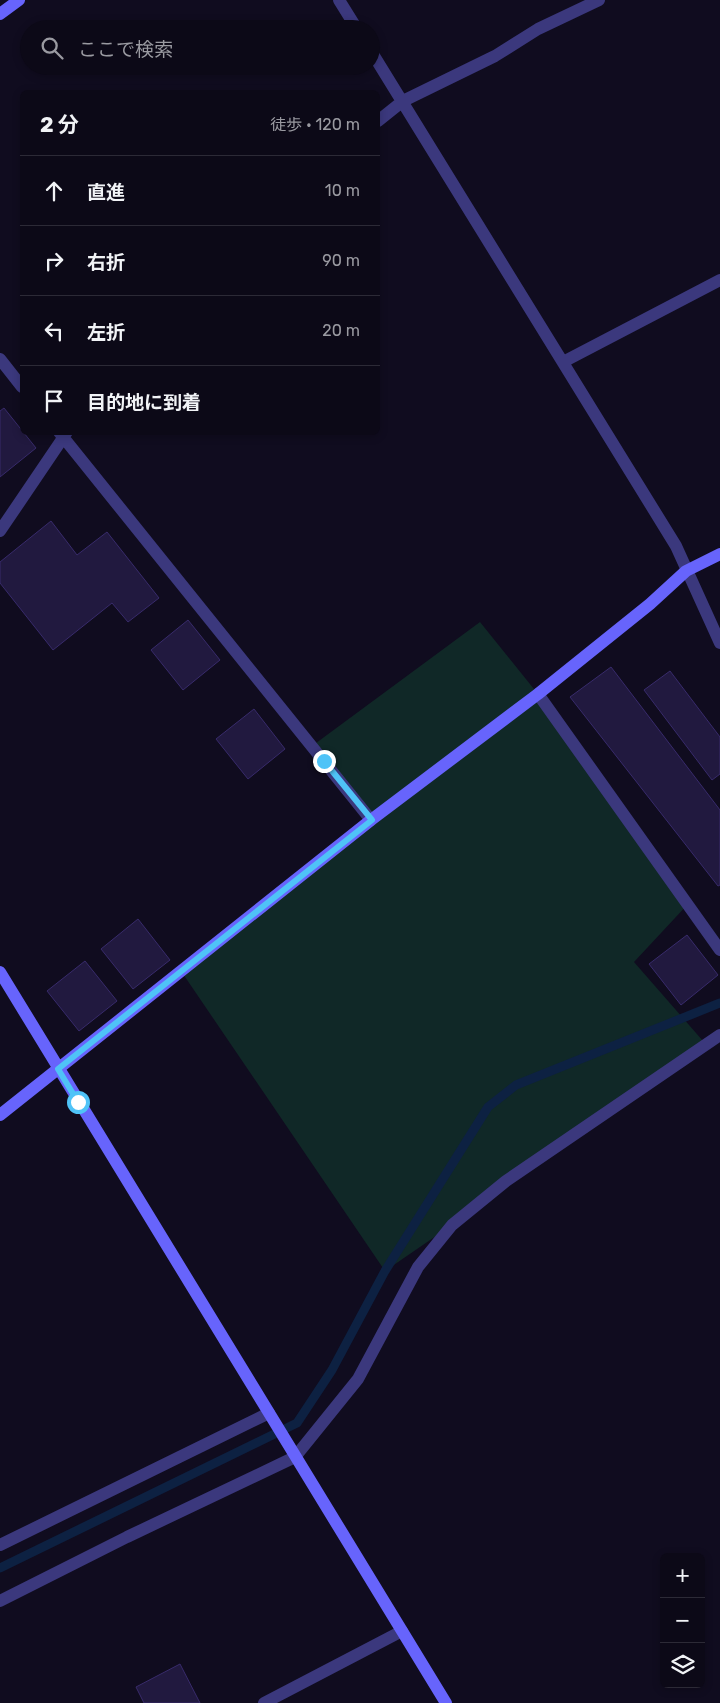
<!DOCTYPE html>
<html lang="ja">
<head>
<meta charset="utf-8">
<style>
	:root { --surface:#0c0917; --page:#151220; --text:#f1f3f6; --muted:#9a9aa1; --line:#2c2a36 }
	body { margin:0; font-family:Rubik,"Noto Sans JP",sans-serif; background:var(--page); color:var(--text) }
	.controls { position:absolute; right:15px; bottom:15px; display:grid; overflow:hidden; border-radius:8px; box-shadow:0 2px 8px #0003 }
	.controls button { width:45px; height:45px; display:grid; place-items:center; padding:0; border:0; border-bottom:1px solid var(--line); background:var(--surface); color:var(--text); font:25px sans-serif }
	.stop { position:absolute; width:15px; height:15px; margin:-11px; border:4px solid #4fc3f7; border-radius:50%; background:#fff }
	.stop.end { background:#4fc3f7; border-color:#fff; box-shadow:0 1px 5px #0008 }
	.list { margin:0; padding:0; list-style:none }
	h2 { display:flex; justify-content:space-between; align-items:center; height:65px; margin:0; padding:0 20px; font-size:21px }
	h2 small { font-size:16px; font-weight:400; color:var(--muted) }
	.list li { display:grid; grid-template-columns:32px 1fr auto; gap:15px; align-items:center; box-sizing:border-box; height:70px; padding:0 20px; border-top:1px solid var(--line) }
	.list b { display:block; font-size:19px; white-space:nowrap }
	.list em { font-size:16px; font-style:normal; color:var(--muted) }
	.icon { flex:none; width:28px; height:28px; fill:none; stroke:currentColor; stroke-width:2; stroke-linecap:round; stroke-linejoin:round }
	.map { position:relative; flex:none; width:720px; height:1703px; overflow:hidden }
	.search { position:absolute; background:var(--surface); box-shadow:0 2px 8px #0003; left:20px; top:20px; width:360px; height:55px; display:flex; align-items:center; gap:12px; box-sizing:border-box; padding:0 18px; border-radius:28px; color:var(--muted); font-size:19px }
	.panel { position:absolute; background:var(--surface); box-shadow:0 2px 8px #0003; left:20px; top:90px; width:360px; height:345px; border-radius:8px }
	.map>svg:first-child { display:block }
	.green { fill:#102827 }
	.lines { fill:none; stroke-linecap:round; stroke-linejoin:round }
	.stream { stroke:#0d2142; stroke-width:9 }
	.building { fill:#21193f; stroke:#382b6b }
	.street { stroke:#3b387d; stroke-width:12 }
	.secondary { stroke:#6764fc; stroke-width:12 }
	.route { stroke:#4fc3f7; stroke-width:6 }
</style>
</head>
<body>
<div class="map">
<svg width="720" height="1703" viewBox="0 0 720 1703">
	<rect width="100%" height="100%" fill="#100c1f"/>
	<path class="green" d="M480 622 538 694 688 904 634 962 703 1041 452 1225 385 1271 181 971 371 820 312 746Z"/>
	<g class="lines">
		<path class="stream" d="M0 1568 297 1423 332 1370 385 1271 488 1107 516 1085 720 1003"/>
	</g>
	<path class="building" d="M4 408 36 448 0 477V411Z
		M51 521 77 555 107 532 159 598 128 622 112 603 53 650 0 583V562Z
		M188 620 220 660 183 690 151 650Z
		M611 667 720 810V885L718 886 570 697Z
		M670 671 720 737V774L712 780 644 690Z
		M254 709 285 749 248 779 216 739Z
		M138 919 170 960 133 989 101 949Z
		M687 935 718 975 681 1005 649 964Z
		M85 961 117 1001 79 1031 47 991Z
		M180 1664 200 1703H144L136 1687Z"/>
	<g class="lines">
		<path class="street" d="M339 0 357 29
			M371 51 676 546 720 643
			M378 121 403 101 495 56 538 29 599 0
			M0 359 22 387
			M563 362 720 280
			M59 432 371 820
			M0 531 67 432
			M538 694 720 950
			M0 1545 269 1413
			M0 1601 127 1537 295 1457 358 1379 418 1267 452 1225 506 1181 720 1035
			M264 1703 402 1631"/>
		<path class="secondary" d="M0 14 19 0
			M0 972 446 1703
			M0 1115 371 820 538 694 650 604 686 571 720 554"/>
	</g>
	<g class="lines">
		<path class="route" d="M78 1102 58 1069 372 820 324 761"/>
	</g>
</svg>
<div class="controls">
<button>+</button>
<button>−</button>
<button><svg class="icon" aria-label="layers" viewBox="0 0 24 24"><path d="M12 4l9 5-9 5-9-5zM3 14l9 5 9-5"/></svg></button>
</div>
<div class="stop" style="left:78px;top:1102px"></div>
<div class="stop end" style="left:324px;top:761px"></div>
<div class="search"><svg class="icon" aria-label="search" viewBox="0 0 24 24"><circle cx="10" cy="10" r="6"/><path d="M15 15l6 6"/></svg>ここで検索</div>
<section class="panel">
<h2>2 分<small>徒歩 · 120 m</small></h2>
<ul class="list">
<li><svg class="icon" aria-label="ahead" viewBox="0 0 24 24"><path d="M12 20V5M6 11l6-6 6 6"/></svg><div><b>直進</b></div><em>10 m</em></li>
<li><svg class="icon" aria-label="right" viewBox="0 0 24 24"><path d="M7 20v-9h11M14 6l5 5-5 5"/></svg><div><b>右折</b></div><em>90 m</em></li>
<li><svg class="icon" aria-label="left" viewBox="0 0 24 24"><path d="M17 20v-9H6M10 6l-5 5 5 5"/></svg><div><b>左折</b></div><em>20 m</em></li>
<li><svg class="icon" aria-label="arrive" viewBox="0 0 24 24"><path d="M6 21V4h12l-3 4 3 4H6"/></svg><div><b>目的地に到着</b></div></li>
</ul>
</section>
</div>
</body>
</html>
